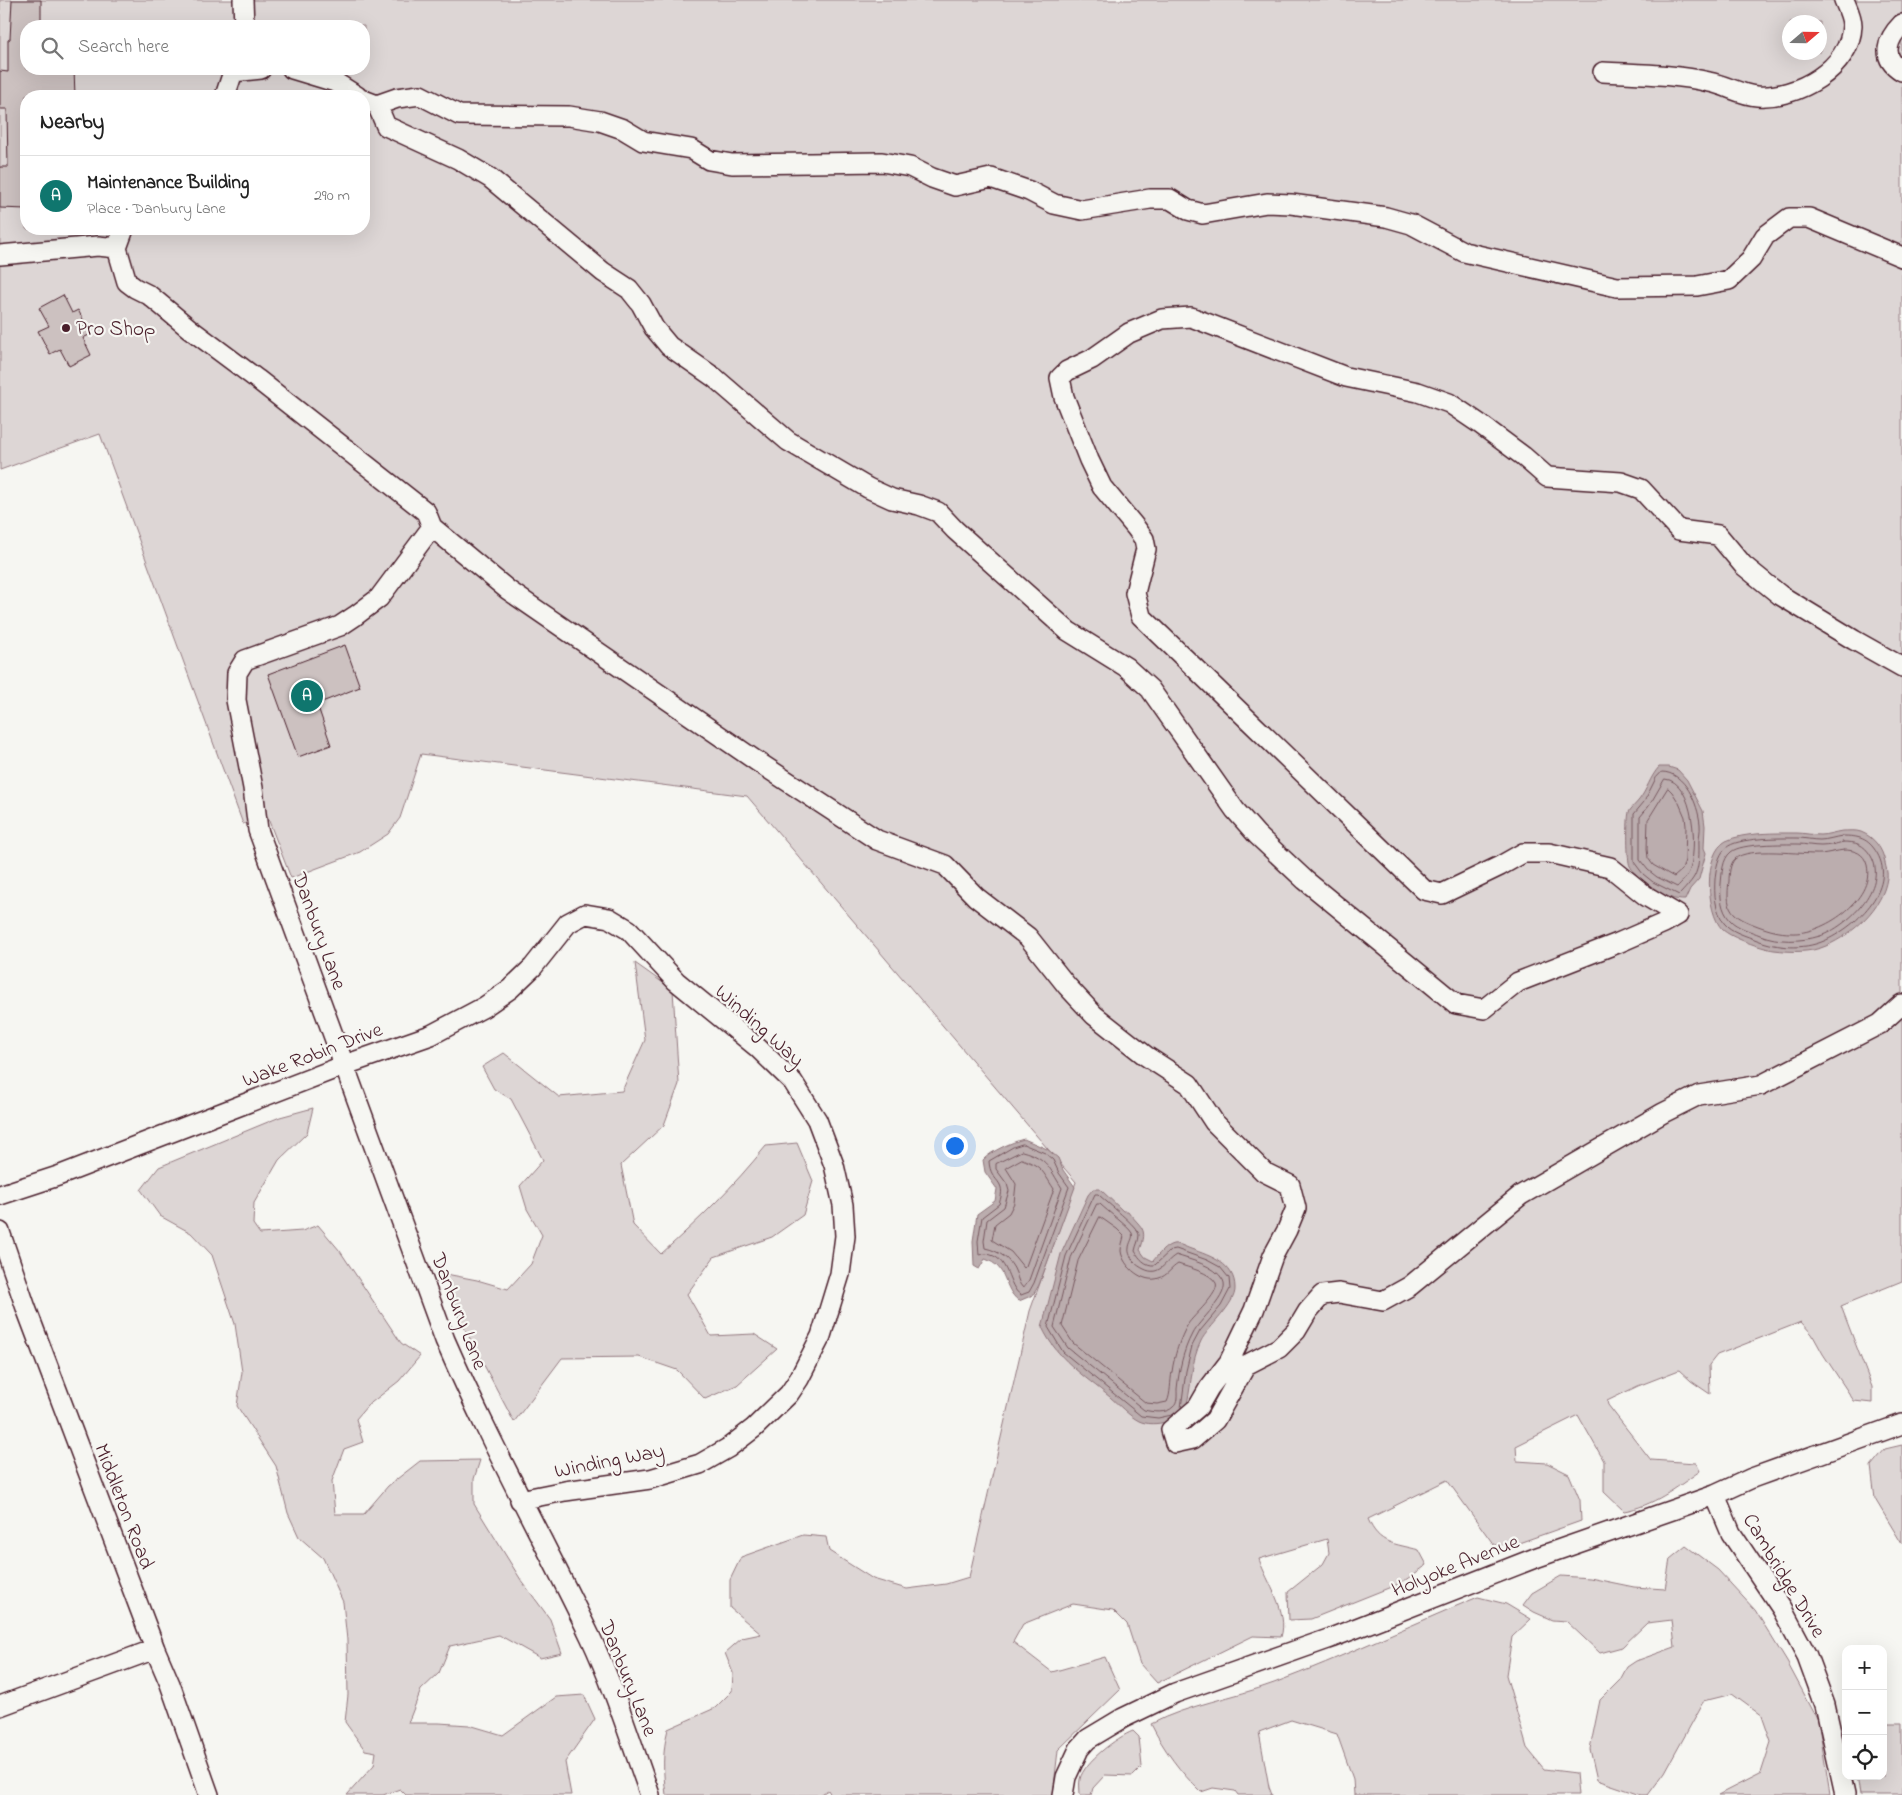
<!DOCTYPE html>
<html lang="en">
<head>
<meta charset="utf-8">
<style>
	:root { --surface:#fff; --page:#f2f2f2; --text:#222; --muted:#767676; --line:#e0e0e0; --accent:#0f766e }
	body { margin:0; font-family:"Indie Flower",sans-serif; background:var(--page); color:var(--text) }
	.controls { position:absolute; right:15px; bottom:15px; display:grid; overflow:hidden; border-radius:10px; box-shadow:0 5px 20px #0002 }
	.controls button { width:45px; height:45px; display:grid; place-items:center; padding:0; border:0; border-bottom:1px solid var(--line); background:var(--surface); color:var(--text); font:25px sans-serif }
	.compass { position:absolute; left:1782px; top:15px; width:45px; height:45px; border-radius:50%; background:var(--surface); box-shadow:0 5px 20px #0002; rotate:70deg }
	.you { position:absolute; left:954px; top:1145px; width:18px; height:18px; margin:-12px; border:4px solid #fff; border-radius:50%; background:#1a73e8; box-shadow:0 0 0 8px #1a73e833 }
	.badge { display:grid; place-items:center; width:32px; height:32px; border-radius:50%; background:var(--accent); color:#fff; font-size:16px; font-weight:700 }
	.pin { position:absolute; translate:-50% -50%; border:2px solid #fff; box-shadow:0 1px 5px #0006 }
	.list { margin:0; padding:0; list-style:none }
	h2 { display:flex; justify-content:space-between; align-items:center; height:65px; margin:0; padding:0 20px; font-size:21px }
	h2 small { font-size:16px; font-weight:400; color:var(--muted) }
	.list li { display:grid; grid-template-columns:32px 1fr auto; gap:15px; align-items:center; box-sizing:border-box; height:80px; padding:0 20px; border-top:1px solid var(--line) }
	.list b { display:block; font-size:19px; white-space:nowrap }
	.list p { margin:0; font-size:16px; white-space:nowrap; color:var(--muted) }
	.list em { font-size:16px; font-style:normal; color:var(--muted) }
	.icon { flex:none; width:28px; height:28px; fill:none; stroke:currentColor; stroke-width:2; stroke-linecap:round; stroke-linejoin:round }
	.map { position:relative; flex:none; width:1902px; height:1795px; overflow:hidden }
	.search { position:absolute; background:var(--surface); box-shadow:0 5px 20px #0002; left:20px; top:20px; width:350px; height:55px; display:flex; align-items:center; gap:12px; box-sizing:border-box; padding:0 18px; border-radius:20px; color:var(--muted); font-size:19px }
	.panel { position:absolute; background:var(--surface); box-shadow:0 5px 20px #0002; left:20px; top:90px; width:350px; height:145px; border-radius:20px }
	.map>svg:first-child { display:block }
	.green { fill:#ddd6d5; stroke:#947a80; fill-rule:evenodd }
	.water { fill:#bbadae; stroke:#8e747a }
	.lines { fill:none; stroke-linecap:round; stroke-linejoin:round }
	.shore { stroke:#77585f; stroke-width:1 }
	.building { fill:#ccc1c0; stroke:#4a1f2b }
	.minor-casing { stroke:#4a1f2b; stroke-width:22 }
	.minor { stroke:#f6f6f2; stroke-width:19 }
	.poi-dot { fill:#4a1f2b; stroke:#f6f6f2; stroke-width:2 }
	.labels { text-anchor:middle; stroke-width:4.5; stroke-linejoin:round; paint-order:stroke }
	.poi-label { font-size:21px; fill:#4a1f2b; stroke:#f6f6f2; text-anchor:start }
	.street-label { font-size:21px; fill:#4a1f2b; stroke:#f6f6f2 }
</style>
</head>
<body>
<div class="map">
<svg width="1902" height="1795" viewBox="0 0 1902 1795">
	<rect width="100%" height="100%" fill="#f6f6f2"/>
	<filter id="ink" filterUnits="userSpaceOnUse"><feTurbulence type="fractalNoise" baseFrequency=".02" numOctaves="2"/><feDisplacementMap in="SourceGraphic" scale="10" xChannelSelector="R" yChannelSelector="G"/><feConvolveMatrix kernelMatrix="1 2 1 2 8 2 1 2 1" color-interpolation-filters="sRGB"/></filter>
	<g filter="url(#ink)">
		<path class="green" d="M0 0H1902V1281L1841 1306 1872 1387V1403L1854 1401 1823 1354 1812 1334 1801 1322 1717 1355 1709 1365 1710 1394 1691 1381 1679 1370 1638 1386 1607 1401 1608 1405 1651 1460 1696 1463 1700 1471C1676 1488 1653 1506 1624 1511L1604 1492V1461L1578 1415 1516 1446 1517 1461 1547 1463 1569 1474 1580 1500 1581 1521 1516 1544 1494 1545 1447 1480 1368 1519C1379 1545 1394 1543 1419 1550L1427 1565 1401 1583 1311 1619 1289 1620 1288 1592 1323 1564 1329 1553 1327 1539 1259 1559C1267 1583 1289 1611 1281 1637L1253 1636 1157 1683 1140 1664 1127 1624 1113 1610 1073 1604 1023 1624 1013 1642 1052 1672 1105 1657 1120 1690 1058 1750 1053 1795H831L828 1790 820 1795H666C663 1772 662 1752 668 1729L715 1708 732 1691 733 1673 725 1653 742 1638 761 1634 730 1608V1580L741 1557 803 1535 826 1537 829 1551 873 1579 907 1589 946 1584 969 1577 1030 1311 1076 1182 747 796 421 754 400 818 388 834 360 852 291 878 267 816 243 824 100 434 0 470ZM1790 22H1820V52H1790ZM26 26H364V69H26ZM26 96H364V229H26Z
			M635 963 673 990 679 1084 664 1125 621 1165 633 1225 661 1254C701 1218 733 1187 766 1146L797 1143 813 1181 803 1215 772 1237 714 1257 687 1294 711 1336 754 1334 777 1349 737 1385 705 1399 677 1370 639 1357 562 1358 514 1422 456 1312 446 1274 477 1280 508 1289 531 1264 542 1235 527 1209 520 1186 543 1160 511 1099 494 1089 482 1067 504 1053 559 1097 622 1091 645 1040Z
			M313 1108 307 1133 279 1160 254 1203 253 1224 260 1234 302 1231 318 1225 340 1251 401 1343 420 1356 399 1381 367 1406 356 1419 363 1442 344 1449 332 1481 335 1514H364L388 1486 420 1461 480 1460 474 1479V1504L521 1580 550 1619 562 1653 540 1658 499 1635 450 1646 439 1673 421 1690 408 1723H439L469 1725 503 1735 556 1697 584 1695 595 1719 565 1762 571 1795H406L400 1789 383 1795H347L374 1765 376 1752 365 1750 345 1722 348 1695 347 1640 343 1602 323 1558 299 1537 288 1513 276 1466 237 1406 242 1372 235 1324 212 1255 191 1233 160 1216 141 1190 159 1167 280 1117Z
			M1902 1445V1544L1875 1499 1871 1466 1885 1449Z
			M1686 1546 1718 1570 1755 1610 1787 1662 1818 1720 1830 1795H1718L1761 1773 1771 1742 1762 1716 1732 1694 1704 1701 1665 1772 1648 1795H1641L1597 1780 1590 1749 1600 1700 1620 1680 1627 1667 1636 1661 1675 1647 1672 1620 1647 1623 1622 1647 1600 1653 1566 1621 1552 1620 1534 1612 1523 1605 1532 1593 1561 1576 1590 1578 1634 1587 1665 1589 1670 1559Z
			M1478 1597 1506 1604 1531 1619 1512 1637 1506 1675 1527 1748 1544 1769 1576 1773 1578 1795H1354L1353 1779 1337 1734 1291 1720 1259 1732 1269 1787 1272 1795H1238L1235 1791 1213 1788 1201 1792C1180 1772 1164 1750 1151 1724 1189 1704 1234 1698 1274 1683 1343 1657 1410 1625 1478 1597Z
			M1883 1723H1902V1795H1860L1857 1776H1883Z
			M1133 1731 1139 1737 1142 1767 1133 1776 1105 1775 1093 1788 1091 1795H1080C1080 1790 1079 1784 1080 1779 1084 1762 1117 1737 1133 1731Z"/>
		<path class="water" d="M1659 767H1669L1678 770 1687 780 1703 811 1705 826 1704 848 1706 853 1699 879 1690 889 1685 900C1666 901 1640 883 1630 866 1627 861 1627 819 1629 812 1631 808 1636 804 1639 800 1647 790 1650 777 1659 767Z
			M1842 831C1848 831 1856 830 1861 832 1874 837 1883 849 1885 863 1886 868 1888 873 1887 878 1883 908 1853 934 1826 946 1810 953 1791 952 1774 950 1761 948 1731 938 1722 929 1706 912 1703 853 1726 841 1744 832 1777 833 1797 833 1804 833 1812 835 1820 835 1827 835 1835 832 1842 831Z
			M1024 1139 1047 1149 1058 1158 1063 1170 1075 1187 1039 1285 1033 1295 1019 1301C1002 1288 1009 1267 985 1259L979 1269 974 1266 973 1241 977 1214 995 1201 997 1189 985 1172 983 1160C991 1151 1012 1142 1024 1139Z
			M1093 1189H1100L1123 1211H1128C1140 1228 1149 1227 1140 1250L1145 1257 1153 1261C1158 1255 1165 1246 1173 1244 1179 1243 1185 1247 1191 1249 1211 1256 1235 1264 1235 1288 1236 1304 1208 1327 1201 1341 1191 1361 1192 1382 1187 1404 1183 1421 1154 1428 1139 1421 1129 1416 1118 1404 1110 1397 1084 1376 1056 1358 1042 1327L1061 1254 1088 1195Z"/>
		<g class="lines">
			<path class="shore" d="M1662 772C1685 772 1698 804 1700 824 1701 831 1698 839 1699 847 1699 857 1699 868 1694 877 1691 882 1684 890 1679 895L1653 882 1643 874 1634 862V814L1644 802 1656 778Z
				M1665 779C1695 781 1698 851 1689 872 1687 877 1681 883 1677 887L1657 877 1648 870 1640 860V817L1649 806Z
				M1668 788 1672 792 1679 803 1685 817 1686 826 1685 860 1682 870 1674 877 1653 865 1648 858 1647 849 1648 820Z
				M1842 836C1859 836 1868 838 1877 853 1898 889 1854 928 1824 941 1803 950 1778 948 1757 940 1747 936 1731 932 1724 923 1715 909 1714 895 1715 879 1716 869 1718 855 1726 848 1737 837 1782 838 1797 838 1805 838 1812 840 1820 840 1827 840 1835 837 1842 836Z
				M1843 842C1856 842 1864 844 1871 856 1889 887 1847 927 1820 936 1800 942 1779 942 1760 935 1751 931 1737 928 1730 920 1721 910 1720 896 1721 884 1722 874 1722 859 1731 852 1741 843 1784 844 1798 844 1805 844 1813 846 1821 846 1828 846 1836 844 1843 842Z
				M1844 850C1855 850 1864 853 1867 865 1875 900 1822 935 1791 933 1779 933 1769 930 1758 926 1748 922 1735 918 1730 907 1727 899 1728 889 1729 881 1729 875 1730 863 1735 859 1748 846 1803 855 1821 854 1829 853 1836 851 1844 850Z
				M1023 1144 1045 1153 1053 1160 1059 1173 1069 1187 1034 1283 1029 1292 1021 1295C1007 1287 1010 1256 986 1254 984 1254 981 1255 979 1255L978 1241 982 1217 999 1204C1008 1178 990 1184 989 1161L1013 1147Z
				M1022 1151C1048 1158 1049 1168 1062 1188L1029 1280 1023 1288C1019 1284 1018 1279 1016 1273 1011 1259 999 1251 985 1248L984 1241 987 1220 1004 1207 1009 1191 1007 1184 996 1169V1164Z
				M1022 1159C1043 1167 1042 1171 1054 1189L1026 1266 1024 1268 1011 1252 992 1240 995 1224 1009 1213 1014 1203 1016 1184 1006 1168Z
				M1097 1204H1100C1107 1211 1128 1226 1132 1233 1134 1238 1129 1243 1129 1248 1128 1253 1131 1257 1134 1262 1137 1265 1140 1267 1144 1269 1160 1277 1164 1262 1176 1255 1190 1260 1215 1265 1223 1280 1231 1295 1198 1321 1192 1334 1183 1351 1179 1370 1177 1389 1177 1395 1178 1404 1173 1407 1167 1414 1152 1412 1144 1410L1068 1348 1054 1327 1071 1258Z
				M1100 1217 1117 1229 1124 1236C1123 1241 1121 1246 1121 1251 1123 1267 1144 1284 1159 1278 1167 1276 1171 1268 1178 1264 1189 1268 1210 1272 1216 1283 1220 1293 1193 1316 1188 1324 1180 1338 1174 1356 1172 1372 1170 1381 1171 1394 1167 1402L1157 1404 1146 1403 1073 1343 1062 1326 1078 1261Z
				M1172 1415 1158 1418 1141 1416 1063 1352 1048 1327 1066 1256 1095 1194H1098C1107 1203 1138 1226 1139 1235 1139 1241 1136 1245 1135 1251 1139 1258 1145 1266 1155 1265L1171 1250 1176 1249 1207 1260 1220 1267 1229 1278 1230 1289 1221 1306 1200 1331 1192 1346 1186 1371 1181 1408"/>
		</g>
		<path class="building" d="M12 0H41V26H26V69H74L75 96H26V209L0 208V167H8L7 109H0V71L8 72V40L10 39Z
			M63 295 72 313 78 310 91 334 83 338 91 355 69 366 60 349 50 354 38 331 49 326 39 308Z
			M345 645 360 687 317 704 331 745 298 757 268 674Z"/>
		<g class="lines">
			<g class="minor-casing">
				<path id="minor" d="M243 0 244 26
					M1902 24C1887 39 1880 58 1902 71
					M292 69 335 82 357 96
					M233 72 261 69
					M1603 72C1638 74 1675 74 1709 82 1726 85 1741 95 1757 96 1796 99 1851 69 1852 25 1852 17 1847 7 1844 0
					M225 96 234 69
					M364 100 377 105 397 98 420 95 459 115 569 116 600 121 623 129 643 141 691 149 709 160 732 164 882 162 910 167 932 178 955 186 991 178 1029 191 1054 204 1082 210 1150 199H1170L1188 210 1203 214 1267 203 1291 204 1386 217 1411 224 1464 252 1617 287 1697 286 1729 280 1751 259 1765 236 1789 218H1809L1902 257
					M377 105 386 126 458 159 490 178 603 272 629 289 641 304 654 328 669 346 715 378 788 441 868 488 892 499 919 505 938 512 955 530 1068 631 1126 667 1150 689 1235 810 1257 835 1305 880 1456 1004 1484 1009 1518 982 1618 943 1664 923 1678 915 1646 896 1610 867 1549 853H1523L1500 866 1442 894 1424 890 1141 616 1135 593 1146 549 1144 539 1136 528 1102 487 1089 460 1064 397 1060 378 1067 371 1092 359 1129 333 1162 319 1191 317 1346 377 1418 392 1449 403 1480 424 1523 456 1547 477 1621 482 1641 489 1679 530 1718 535 1743 565 1780 595 1854 640 1902 667
					M124 229 117 248 127 282 135 288 149 295 190 329 257 379 426 512 432 527 379 598 355 616 340 626 245 660 237 673 236 700 253 788 258 830 445 1340C489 1441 542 1537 590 1636 614 1687 631 1742 650 1795
					M0 255 98 246 117 248
					M432 527 508 590 755 760 877 840 945 865 976 897 1028 937 1067 986 1094 1015 1146 1056 1189 1084 1214 1122 1264 1172 1290 1185 1296 1208 1287 1230 1273 1256 1254 1310 1229 1362 1209 1388 1198 1407 1171 1430 1175 1443 1193 1439 1215 1420 1246 1365 1279 1348 1296 1331 1308 1311 1322 1295 1339 1293 1383 1301 1410 1286 1521 1195 1663 1113 1699 1095 1761 1085 1880 1024 1902 1004
					M0 1195 58 1176 345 1065 431 1035 484 1007 510 989 533 967 568 923 585 914 609 918 629 930 676 981 758 1048 793 1082 817 1120 834 1165 843 1205 845 1236 840 1274 821 1336 799 1379 789 1394 754 1428 728 1448 700 1464 650 1479 565 1491 520 1500
					M0 1232 26 1308 155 1649 170 1684 209 1795
					M1715 1495 1731 1533 1782 1609 1807 1656 1825 1705 1845 1795
					M0 1706 155 1649
					M1063 1795 1066 1777 1079 1749 1088 1739 1123 1718 1175 1693 1331 1638 1535 1558 1715 1495 1752 1478 1902 1424"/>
			</g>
			<use href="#minor" class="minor"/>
		</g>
	</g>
	<circle class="poi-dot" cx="66" cy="328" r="5"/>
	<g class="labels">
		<g class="poi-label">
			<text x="76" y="335">Pro Shop</text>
		</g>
		<g class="street-label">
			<text transform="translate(320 931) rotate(70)" y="7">Danbury Lane</text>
			<text transform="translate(760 1025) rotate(42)" y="7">Winding Way</text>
			<text transform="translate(312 1054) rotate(-21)" y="7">Wake Robin Drive</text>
			<text transform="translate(460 1311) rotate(69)" y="7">Danbury Lane</text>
			<text transform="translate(609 1460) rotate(-11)" y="7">Winding Way</text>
			<text transform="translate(125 1506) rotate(69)" y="7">Middleton Road</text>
			<text transform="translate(1455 1565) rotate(-22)" y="7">Holyoke Avenue</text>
			<text transform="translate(1785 1575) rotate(59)" y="7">Cambridge Drive</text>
			<text transform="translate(629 1678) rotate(68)" y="7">Danbury Lane</text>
		</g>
	</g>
</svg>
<div class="controls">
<button>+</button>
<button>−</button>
<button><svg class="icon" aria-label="locate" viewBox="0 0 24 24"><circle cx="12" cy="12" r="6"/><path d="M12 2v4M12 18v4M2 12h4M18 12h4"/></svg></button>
</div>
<svg class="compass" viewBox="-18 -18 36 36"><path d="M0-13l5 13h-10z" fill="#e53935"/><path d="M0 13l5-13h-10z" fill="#767676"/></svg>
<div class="you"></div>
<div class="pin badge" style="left:307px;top:696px">A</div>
<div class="search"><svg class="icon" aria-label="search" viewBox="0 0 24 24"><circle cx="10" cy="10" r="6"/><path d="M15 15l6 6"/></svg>Search here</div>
<section class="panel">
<h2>Nearby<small></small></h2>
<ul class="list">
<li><span class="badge">A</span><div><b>Maintenance Building</b><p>Place · Danbury Lane</p></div><em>290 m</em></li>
</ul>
</section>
</div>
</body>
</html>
